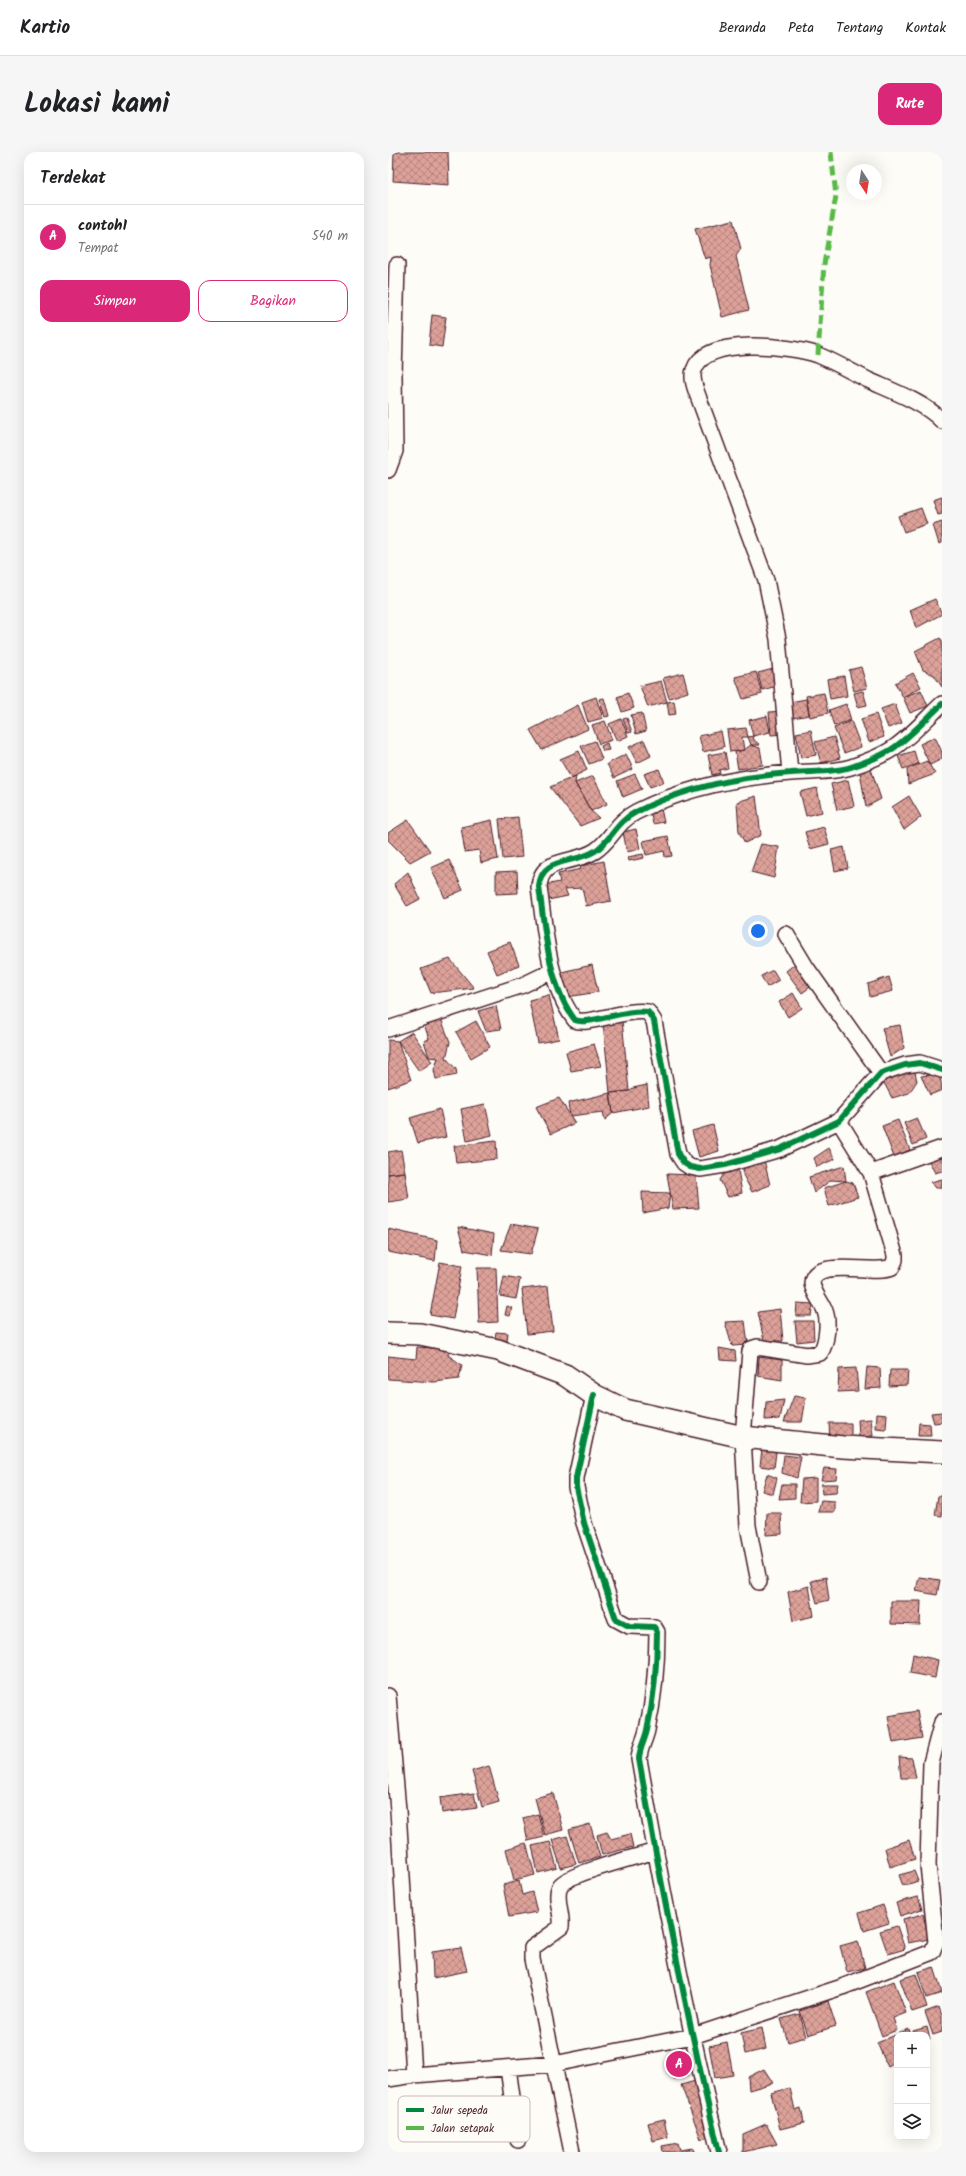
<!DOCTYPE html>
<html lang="id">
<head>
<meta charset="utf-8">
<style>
	:root { --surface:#fff; --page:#f6f6f6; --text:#202124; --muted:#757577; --line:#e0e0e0; --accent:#db2777 }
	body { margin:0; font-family:Kalam,sans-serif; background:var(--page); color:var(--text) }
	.controls { position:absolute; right:12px; bottom:12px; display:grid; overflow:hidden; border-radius:8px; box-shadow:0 4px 16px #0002 }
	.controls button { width:36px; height:36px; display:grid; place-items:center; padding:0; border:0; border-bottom:1px solid var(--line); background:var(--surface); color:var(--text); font:20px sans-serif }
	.compass { position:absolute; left:458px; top:12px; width:36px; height:36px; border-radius:50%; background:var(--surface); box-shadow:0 4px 16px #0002; rotate:168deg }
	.you { position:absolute; left:370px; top:779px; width:14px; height:14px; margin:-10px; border:3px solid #fff; border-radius:50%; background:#1a73e8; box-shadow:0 0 0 6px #1a73e833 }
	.badge { display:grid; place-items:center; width:26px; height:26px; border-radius:50%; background:var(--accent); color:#fff; font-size:13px; font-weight:700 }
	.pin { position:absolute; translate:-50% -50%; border:2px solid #fff; box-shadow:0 1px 4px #0006 }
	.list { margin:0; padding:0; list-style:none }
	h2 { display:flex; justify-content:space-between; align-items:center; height:52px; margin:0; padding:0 16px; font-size:17px }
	h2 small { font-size:13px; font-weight:400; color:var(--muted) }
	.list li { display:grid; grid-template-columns:26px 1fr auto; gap:12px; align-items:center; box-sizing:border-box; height:64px; padding:0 16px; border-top:1px solid var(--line) }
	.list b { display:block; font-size:15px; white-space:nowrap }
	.list p { margin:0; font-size:13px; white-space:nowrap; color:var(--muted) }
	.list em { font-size:13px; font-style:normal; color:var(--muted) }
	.actions { display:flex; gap:8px; padding:12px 16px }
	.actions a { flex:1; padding:9px 0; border:1px solid var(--accent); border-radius:12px; text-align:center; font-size:14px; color:var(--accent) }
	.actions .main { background:var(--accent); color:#fff }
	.icon { flex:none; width:22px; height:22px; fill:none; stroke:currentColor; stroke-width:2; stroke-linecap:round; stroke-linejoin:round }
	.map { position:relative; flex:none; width:554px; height:2000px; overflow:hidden; border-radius:12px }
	header { display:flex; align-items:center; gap:24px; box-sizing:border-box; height:56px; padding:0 20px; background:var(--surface); border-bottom:1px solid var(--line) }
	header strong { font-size:19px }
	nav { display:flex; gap:22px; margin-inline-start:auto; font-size:14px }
	.intro { display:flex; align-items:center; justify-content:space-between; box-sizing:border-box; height:96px; padding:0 24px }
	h1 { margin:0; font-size:28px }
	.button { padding:10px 18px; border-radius:12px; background:var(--accent); color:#fff; font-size:14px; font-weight:700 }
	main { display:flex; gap:24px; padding:0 24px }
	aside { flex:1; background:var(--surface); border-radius:12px; box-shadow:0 4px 16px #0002 }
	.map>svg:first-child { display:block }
	.building { fill:url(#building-cross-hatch); stroke:#4a1f2b }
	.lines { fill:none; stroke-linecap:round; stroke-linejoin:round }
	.street-casing { stroke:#4a1f2b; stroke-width:18 }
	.secondary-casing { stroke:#4a1f2b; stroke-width:24 }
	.street { stroke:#fdfcf7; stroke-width:15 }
	.secondary { stroke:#fdfcf7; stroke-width:21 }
	.quiet { stroke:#58b947; stroke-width:5; stroke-dasharray:10 5; stroke-linecap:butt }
	.cycleway-casing { stroke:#fdfcf7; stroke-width:8 }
	.cycleway { stroke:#00873e; stroke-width:6 }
	.key { fill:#fdfcf7; stroke:#c7baba; stroke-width:1 }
	.key-label { font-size:11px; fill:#4a1f2b }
</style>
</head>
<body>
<header>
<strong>Kartio</strong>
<nav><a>Beranda</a><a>Peta</a><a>Tentang</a><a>Kontak</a></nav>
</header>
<div class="intro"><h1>Lokasi kami</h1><a class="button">Rute</a></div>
<main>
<aside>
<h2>Terdekat<small></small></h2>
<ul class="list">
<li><span class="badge">A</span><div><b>contoh1</b><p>Tempat</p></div><em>540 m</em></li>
</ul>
<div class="actions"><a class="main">Simpan</a><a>Bagikan</a></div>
</aside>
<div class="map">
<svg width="554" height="2000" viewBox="0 0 554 2000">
	<defs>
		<pattern id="building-cross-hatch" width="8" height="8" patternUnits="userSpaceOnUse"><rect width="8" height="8" fill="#dca299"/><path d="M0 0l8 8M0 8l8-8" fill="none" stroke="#b4837d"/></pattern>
	</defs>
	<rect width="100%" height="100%" fill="#fdfcf7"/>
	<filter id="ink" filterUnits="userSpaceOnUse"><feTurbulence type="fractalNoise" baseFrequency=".025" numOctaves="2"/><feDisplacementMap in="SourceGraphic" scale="8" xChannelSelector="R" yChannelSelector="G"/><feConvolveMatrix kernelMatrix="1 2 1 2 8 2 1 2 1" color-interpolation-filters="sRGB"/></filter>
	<g filter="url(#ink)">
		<path class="building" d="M6 0H60L61 33 5 29Z
			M345 68 353 97 348 104 361 158 334 165 322 113 323 105 317 107 307 77Z
			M44 163 58 165 54 195 41 193Z
			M554 345V362L550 363 545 348Z
			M533 356 539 372 516 380 510 364Z
			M554 370V391L551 392 545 373Z
			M547 447 554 462 528 476 522 458Z
			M552 486 554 488V535L546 523 535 518 527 499Z
			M473 515 479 536 466 539 461 518Z
			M389 516 393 533 374 538 370 521Z
			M368 520 374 542 355 547 347 525Z
			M295 521 300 540 281 546 275 526Z
			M525 521 533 535 515 545 507 531Z
			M456 524 459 544 442 547 439 527Z
			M273 529 279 550 260 555 252 534Z
			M533 538 540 554 522 561 515 545Z
			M475 539 479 553 470 555 466 541Z
			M240 541 246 556 234 560 229 545Z
			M436 541 440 561 422 565 418 544Z
			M208 545 215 566 200 570 194 550Z
			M216 546 221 564 217 565 211 547Z
			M418 547 421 563 405 566 402 550Z
			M286 549 288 562 281 563 279 550Z
			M458 552 463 568 446 574 441 558Z
			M507 552 514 571 500 576 493 557Z
			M190 553 200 577 154 598 142 578Z
			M394 559 396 582 383 583 381 560Z
			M254 561 258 579 248 582 243 563Z
			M488 562 496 585 481 590 473 567Z
			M379 564 382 580 365 584 361 568Z
			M239 566 244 580 240 581 235 567Z
			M233 567 240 584 229 589 221 572Z
			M217 569 224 588 211 592 204 573Z
			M463 569 473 595 456 601 446 576Z
			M358 576 360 585H354L356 598 342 600 339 578Z
			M423 578 428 603 413 606 408 581Z
			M333 579 336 595 315 600 311 584Z
			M365 584 366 588 372 593H363L360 585Z
			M446 585 452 606 433 611 427 590Z
			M547 585 554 600V607L542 613 532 592Z
			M256 588 263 604 249 611 241 595Z
			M207 589 214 607 201 612 193 594Z
			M219 591 221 598 215 599 213 594Z
			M363 593 372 596 375 613 350 617 347 600 356 598Z
			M191 599 199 618 183 626 172 607Z
			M526 599 530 612 515 617 510 604Z
			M337 600 340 616 331 618 332 621 324 623 320 603Z
			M238 602 245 617 226 626 219 612Z
			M539 609 547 622 520 632 519 617Z
			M271 617 276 630 262 635 256 622Z
			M483 617 493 647 478 655 472 620Z
			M247 622 254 637 235 645 229 629Z
			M188 624 187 631 203 659 211 666 192 674 162 635Z
			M205 624 219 652 203 659 187 631Z
			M460 628 466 654 449 658 443 632Z
			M429 636 434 660 418 664 412 640Z
			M368 644 373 683 357 691 351 680 349 650Z
			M521 644 533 665 516 678 504 655Z
			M273 657 276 670 265 672 262 659Z
			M130 665 134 705 115 707 111 667Z
			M20 668 42 699 22 710 0 688V681Z
			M104 668 110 707 93 711 91 698 77 700 73 675Z
			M436 675 441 692 422 697 417 680Z
			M248 677 252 697 239 700 235 680Z
			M280 684 284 704 277 705 276 699 258 703 255 689Z
			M373 692 391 695 386 726 363 720Z
			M456 695 460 716 447 719 443 698Z
			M255 702 256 706 241 709 240 705Z
			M61 708 75 738 57 746 43 716Z
			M216 709 223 749 198 754 194 736 177 737 180 744 160 748 156 733 172 730 170 722 193 717 192 714Z
			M129 719 130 741 108 742V720Z
			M20 720 32 747 19 754 6 732Z
			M122 790 131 813 109 822 99 799Z
			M62 807 86 836 43 841 33 817Z
			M408 811 425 833 414 841 398 819Z
			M204 813 210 840 179 845 169 821Z
			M385 818 391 828 379 835 373 824Z
			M501 825 505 839 482 845 480 832Z
			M405 841 414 856 400 865 391 850Z
			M161 843 171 887 150 891 141 848Z
			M108 854 113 877 98 879 90 859Z
			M52 864 62 890 58 906 68 917 69 923 48 927 46 918 50 906 41 905 36 889 41 887 35 869Z
			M234 868 241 939 222 941 215 870Z
			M88 869 102 895 83 906 68 880Z
			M512 873 516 896 502 905 494 876Z
			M24 880 44 910 31 919 10 889Z
			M0 888 10 889 23 928 0 936Z
			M206 892 213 914 183 919 178 900Z
			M526 916 529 929 521 941 504 946 494 927Z
			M552 922 554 938 542 943 533 924Z
			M259 933 261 954 225 961 222 941 241 939 245 936Z
			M222 941 225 961 217 968 215 960 182 964 180 951Z
			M171 946 187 971 163 982 148 955Z
			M97 952 104 983 79 989 73 957Z
			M52 957 58 985 30 991 22 966Z
			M529 966 538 987 525 993 516 971Z
			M510 968 522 998 506 1005 494 974Z
			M325 973 331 999 311 1005 304 979Z
			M108 989 109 1007 68 1011 66 994Z
			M441 996 447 1007 429 1015 426 1006Z
			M13 998 17 1020 0 1022V1000Z
			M554 1000V1019L547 1021 540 1007Z
			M376 1008 382 1033 364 1040 355 1023 356 1014Z
			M456 1014 458 1029 443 1028 426 1041 421 1025Z
			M339 1018H350L354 1041 340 1045 332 1028Z
			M17 1020 21 1047 0 1050V1022Z
			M279 1022 308 1023 311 1056 285 1057Z
			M554 1027V1036H548L543 1030Z
			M458 1029 465 1031 470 1045 441 1054 436 1036Z
			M254 1040 282 1041 280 1056 255 1061Z
			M123 1072 150 1077 143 1102 113 1098Z
			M70 1075 106 1082 104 1103 76 1098Z
			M0 1077 49 1088 47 1109 0 1100Z
			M52 1110 74 1114 65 1167 42 1163Z
			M89 1116H108L110 1170 91 1171Z
			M116 1124 132 1127 128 1147 112 1144Z
			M160 1134 165 1179 139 1182 134 1137Z
			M409 1151 425 1152 423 1164H408Z
			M119 1154 124 1156 122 1164 117 1163Z
			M392 1157 395 1189H376L370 1160Z
			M357 1169 360 1193 344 1194 337 1170Z
			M407 1169H425L426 1188 409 1190Z
			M108 1180 120 1181 119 1189 107 1187Z
			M29 1195 61 1197 60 1203 74 1213 71 1227 46 1230 0 1227V1204L28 1207Z
			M331 1196 347 1199 348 1209 332 1208Z
			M371 1205 394 1208V1228L370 1224Z
			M479 1215 492 1216 493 1236 477 1237Z
			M468 1216 470 1239 450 1240 451 1217Z
			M502 1218H520L519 1233 501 1234Z
			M406 1244 418 1246 414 1270H396Z
			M396 1248 392 1267 377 1268 378 1250Z
			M554 1260V1270L546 1271 543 1261Z
			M489 1261 499 1262 498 1278 488 1277Z
			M483 1267 485 1284 471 1285 470 1268Z
			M441 1271H463V1286L442 1289Z
			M531 1271 542 1272 543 1284H530Z
			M374 1297 388 1300 386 1316 372 1314Z
			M396 1303 413 1305 409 1326 394 1321Z
			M436 1316 449 1317 448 1327 433 1328Z
			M379 1322 389 1326 385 1342 374 1339Z
			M428 1326V1349L412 1350 414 1327Z
			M394 1332H407V1346L391 1347Z
			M433 1332H450L448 1341 434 1342Z
			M550 1344H554V1364L547 1363Z
			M433 1349 447 1350V1360H430Z
			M379 1361H393L394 1382 378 1383Z
			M438 1425 441 1448 429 1451 423 1429Z
			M531 1425 552 1428 549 1443 528 1439Z
			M421 1434 426 1464 405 1469 400 1440Z
			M503 1449H533L532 1473 503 1472Z
			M525 1502 550 1508 547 1526 522 1521Z
			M529 1559 534 1586 505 1591 500 1564Z
			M511 1605 524 1606 528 1626H513Z
			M101 1614 111 1650 94 1655 84 1619Z
			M86 1641 89 1656 54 1661 52 1646Z
			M165 1641 175 1678 157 1683 147 1646Z
			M150 1662 156 1685 140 1689 135 1666Z
			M202 1672 212 1705 191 1711 181 1678Z
			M219 1680 223 1687 242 1682 245 1695 214 1703 209 1683Z
			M179 1684 188 1712 173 1716 164 1688Z
			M521 1688 527 1707 502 1715 497 1696Z
			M162 1690 169 1716 150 1721 144 1694Z
			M138 1691 147 1723 126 1728 118 1697Z
			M526 1719 530 1729 515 1734 511 1723Z
			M131 1729 134 1743 144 1740 149 1760 121 1765 115 1733Z
			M530 1745 534 1757 512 1764 508 1751Z
			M495 1753 501 1771 476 1779 471 1761Z
			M535 1762 541 1787 520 1791 515 1767Z
			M509 1774 517 1797 500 1802 492 1779Z
			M470 1789 477 1816 459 1820 452 1794Z
			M73 1796 79 1819 45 1826 44 1800Z
			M546 1815 554 1841 538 1846 530 1820Z
			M528 1822 539 1855 524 1860 512 1827Z
			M506 1829 518 1861 505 1866 509 1878 494 1884 478 1840Z
			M440 1849 448 1874 420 1883 412 1859Z
			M551 1855 554 1864V1880L545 1883 537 1860Z
			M412 1862 418 1885 400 1890 393 1867Z
			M539 1875 542 1887 539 1888V1883H526L525 1879Z
			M374 1876 378 1897 357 1902 353 1881Z
			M521 1877 523 1883H509V1910L500 1915 489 1891Z
			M339 1890 345 1923 327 1926 321 1894Z
			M294 1893 301 1923 286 1927 281 1901 285 1900 284 1895Z
			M376 1917 385 1931 361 1938 360 1925Z
			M311 1928 322 1985 313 1987 293 1933Z
			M402 1936 407 1958 413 1956 416 1971 392 1977 383 1941Z
			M276 1967 280 1985 265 1989 260 1971Z
			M378 1972 389 1992 355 2000V1982Z
			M290 1991 292 1998 305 1996 306 2000H275L274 1994Z"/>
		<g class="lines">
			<g class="street-casing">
				<path id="street" d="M0 318 7 299 6 222 9 113
					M554 552C539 566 524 583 507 595 495 604 478 610 463 615 444 621 423 619 403 621 351 625 295 636 248 660 228 670 223 689 207 699 185 713 153 704 151 735 157 777 160 833 187 868 200 874 238 856 260 860L266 869 290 1002 296 1011 302 1015 312 1017 337 1013 392 997 451 969 493 921 517 913 532 911 554 918
					M402 621 390 487 378 428 310 244C307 236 303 226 306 218 317 183 404 194 430 203 447 210 464 220 480 228 502 238 538 251 554 269
					M398 782 418 815 493 921
					M0 877 135 833 164 819
					M451 969 483 1021 554 996
					M206 1243 188 1326V1335L196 1371 228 1467 241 1474 266 1475 269 1480C269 1512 266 1547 259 1578 257 1588 251 1597 251 1607 274 1739 300 1870 331 2000
					M371 1430 360 1374 355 1285 362 1199 363 1197 369 1195 419 1203 432 1201C439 1192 441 1169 437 1159 434 1150 425 1141 424 1131 424 1105 487 1123 504 1115L507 1108V1103L483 1021
					M0 1544 10 1658 26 1923 0 1927
					M120 1916 130 1988
					M26 1923 166 1912 305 1884 454 1835 544 1800 548 1790 540 1713 543 1611 554 1570
					M184 2000 144 1807V1796L173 1775C175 1762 166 1746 172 1734 179 1722 251 1704 268 1699"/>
			</g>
			<g class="secondary-casing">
				<path id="secondary" d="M0 1181 32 1182 110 1198 177 1223 206 1243 237 1258 355 1285 455 1295 554 1300"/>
			</g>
			<use href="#street" class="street"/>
			<use href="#secondary" class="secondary"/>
			<path class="quiet" d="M430 203 436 112 448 44 443 0"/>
			<g class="cycleway-casing">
				<path id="cycleway" d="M554 552C539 566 524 583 507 595 495 604 478 610 463 615 444 621 423 619 403 621 351 625 295 636 248 660 228 670 223 689 207 699 185 713 153 704 151 735 157 777 160 833 187 868 200 874 238 856 260 860L266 869 290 1002 296 1011 302 1015 312 1017 337 1013 392 997 451 969 493 921 517 913 532 911 554 918
					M206 1243 188 1326V1335L196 1371 228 1467 241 1474 266 1475 269 1480C269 1512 266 1547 259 1578 257 1588 251 1597 251 1607 274 1739 300 1870 331 2000"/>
			</g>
			<use href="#cycleway" class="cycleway"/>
		</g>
	</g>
	<rect x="10" y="1944" width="132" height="46" rx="6" class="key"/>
	<rect x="18" y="1956" width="18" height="4" fill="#00873e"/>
	<rect x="18" y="1974" width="18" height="4" fill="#58b947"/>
	<g class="key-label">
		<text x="43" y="1962">Jalur sepeda</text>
		<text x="43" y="1980">Jalan setapak</text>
	</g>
</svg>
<div class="controls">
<button>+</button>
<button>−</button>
<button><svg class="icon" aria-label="layers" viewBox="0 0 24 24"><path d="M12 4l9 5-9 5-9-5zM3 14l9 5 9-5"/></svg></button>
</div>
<svg class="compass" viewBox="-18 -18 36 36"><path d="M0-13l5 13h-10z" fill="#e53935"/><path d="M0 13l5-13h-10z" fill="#757577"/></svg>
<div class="you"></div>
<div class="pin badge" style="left:291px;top:1912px">A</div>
</div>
</main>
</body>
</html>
